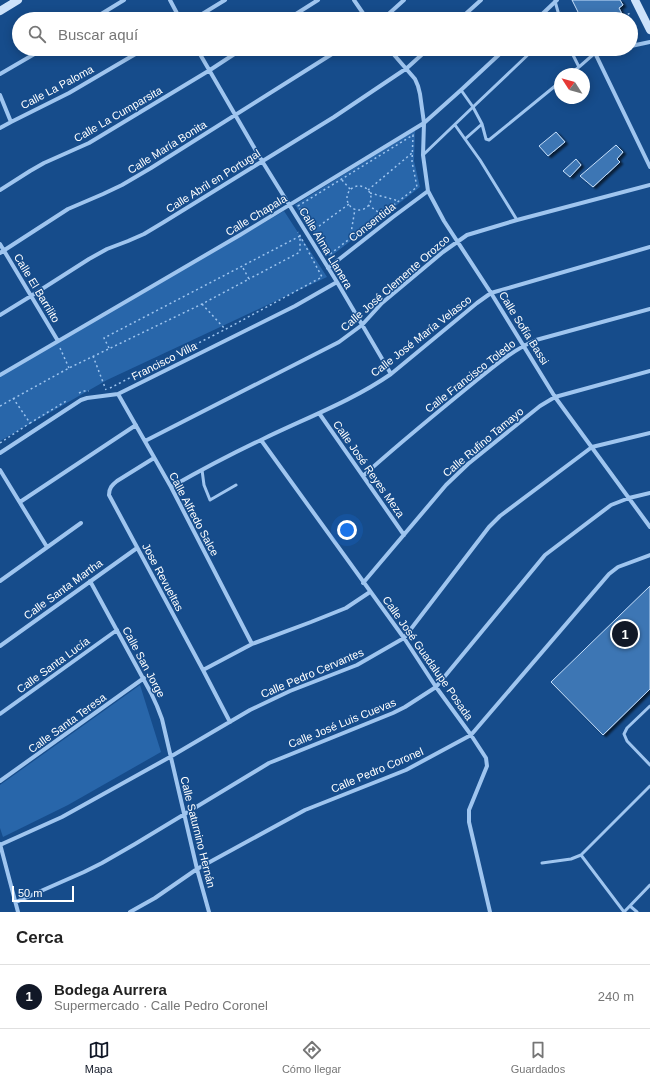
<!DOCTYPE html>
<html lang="es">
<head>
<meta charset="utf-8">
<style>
	:root { --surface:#fff; --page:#f2f2f2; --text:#222; --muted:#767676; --line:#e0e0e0; --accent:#111827 }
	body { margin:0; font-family:Arial,sans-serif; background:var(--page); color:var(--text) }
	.compass { position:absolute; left:554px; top:68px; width:36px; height:36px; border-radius:50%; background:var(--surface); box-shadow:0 2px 10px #0003; rotate:306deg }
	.scale { position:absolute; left:12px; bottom:10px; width:62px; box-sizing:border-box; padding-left:4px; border:2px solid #fff; border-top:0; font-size:11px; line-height:14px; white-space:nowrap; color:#fff; -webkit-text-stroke:3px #164c8b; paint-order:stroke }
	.you { position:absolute; left:347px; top:530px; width:14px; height:14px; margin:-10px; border:3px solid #fff; border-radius:50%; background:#1a73e8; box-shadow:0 0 0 6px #1a73e833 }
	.badge { display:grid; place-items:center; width:26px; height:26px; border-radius:50%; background:var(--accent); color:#fff; font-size:13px; font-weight:700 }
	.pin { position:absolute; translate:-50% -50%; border:2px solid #fff; box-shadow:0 1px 4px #0006 }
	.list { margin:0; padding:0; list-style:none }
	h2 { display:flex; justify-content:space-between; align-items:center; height:52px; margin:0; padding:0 16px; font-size:17px }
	h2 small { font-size:13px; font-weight:400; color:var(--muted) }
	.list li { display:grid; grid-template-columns:26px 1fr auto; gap:12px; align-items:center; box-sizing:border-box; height:64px; padding:0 16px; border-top:1px solid var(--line) }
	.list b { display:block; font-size:15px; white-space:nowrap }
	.list p { margin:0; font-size:13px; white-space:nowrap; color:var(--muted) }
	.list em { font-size:13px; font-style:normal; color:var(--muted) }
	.icon { flex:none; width:22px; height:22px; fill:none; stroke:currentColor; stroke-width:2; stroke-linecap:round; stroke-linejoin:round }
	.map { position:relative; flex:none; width:650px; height:912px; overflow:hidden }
	.search { position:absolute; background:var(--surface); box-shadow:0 2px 10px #0003; left:12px; right:12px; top:12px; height:44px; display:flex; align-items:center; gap:10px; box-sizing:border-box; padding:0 14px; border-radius:22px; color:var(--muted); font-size:15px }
	.sheet { height:116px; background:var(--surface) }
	nav { display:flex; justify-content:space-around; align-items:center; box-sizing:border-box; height:56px; border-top:1px solid var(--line); background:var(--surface); font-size:11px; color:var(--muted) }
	nav a { display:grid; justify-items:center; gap:2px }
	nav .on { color:var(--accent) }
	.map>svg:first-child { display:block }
	.green { fill:#2866aa }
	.building { fill:#3e76b4; stroke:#c5dffb; filter:url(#shadow) }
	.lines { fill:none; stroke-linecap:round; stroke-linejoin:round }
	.path { stroke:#9fc5ef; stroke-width:1.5; stroke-dasharray:2 3; stroke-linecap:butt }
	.lane { stroke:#9fc5ef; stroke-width:3 }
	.street { stroke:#9fc5ef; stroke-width:4 }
	.secondary { stroke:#cde2fa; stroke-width:8 }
	.labels { text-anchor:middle; stroke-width:3; stroke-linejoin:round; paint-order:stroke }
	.street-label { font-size:11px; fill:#fff; stroke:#164c8b }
</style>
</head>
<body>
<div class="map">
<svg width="650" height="912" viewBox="0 0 650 912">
	<defs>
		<filter id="shadow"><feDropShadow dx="3" dy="2" stdDeviation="1" flood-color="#0009"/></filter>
	</defs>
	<rect width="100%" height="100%" fill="#164c8b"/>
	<path class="green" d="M415 130 414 161 420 187 330 257 295 205Z
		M284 211 327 277 107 380 0 441V376Z
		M140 685 161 752 68 805 3 837 0 828V785Z"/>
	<path class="building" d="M572 0H620L623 5 619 8 622 14 613 19H575L580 16Z
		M556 132 565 142 548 156 539 146Z
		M616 145 623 152 617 159 620 162 593 187 580 176Z
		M576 159 581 165 570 177 563 171Z
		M650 586V689L603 735 551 682Z"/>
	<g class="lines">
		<path class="path" d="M619 19 632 12
			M625 19 627 15
			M631 33H636L637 38
			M413 135 412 162 417 187 330 254 298 206Z
			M342 180 350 189
			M347 198a12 12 0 1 1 24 0a12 12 0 1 1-24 0Z
			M368 190 412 153
			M370 193 399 201
			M368 205 381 214
			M315 229 349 204
			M350 239 355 209
			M202 304 225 329
			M60 348 69 368
			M109 348 104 338 300 236V252L249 279
			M93 356 106 390
			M110 388 226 329 322 277 298 232
			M79 393 83 391H89
			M13 398 30 423 68 400
			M0 406 69 368 202 304 249 279 242 266
			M0 443 30 423"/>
		<path class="lane" d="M555 1 560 19
			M570 49 579 67 570 74
			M579 67 595 53
			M461 90 473 107 534 49
			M455 125 480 160 517 220
			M465 139 482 124
			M423 155 473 107 482 124 486 139 489 140 560 82
			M202 470 204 485 210 500 236 485
			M650 706 627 728 624 734 627 741 650 765
			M581 855 624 912
			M542 863 571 859 581 855 650 786
			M630 906 637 912
			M624 912 650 885"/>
		<path class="street" d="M170 0 180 19
			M354 0 367 19
			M93 19 124 0
			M194 19 225 0
			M288 19 318 0
			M383 19 404 0
			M460 19 481 0
			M537 19 557 0
			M631 46 650 42
			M197 49 262 161 337 282 391 374
			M389 49 415 79 418 86 420 94 424 123 423 155 428 191 444 221 491 293 555 397 650 527
			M616 49 595 53 650 167
			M0 74 43 49
			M0 95 11 122
			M0 128 11 122 69 93 144 49
			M0 190 30 171 44 163 89 143 210 70 242 49
			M0 244 58 341
			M0 253 68 209 103 194 122 185 151 168 340 49
			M328 268 393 217 428 191
			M0 315 31 296 89 259 107 249 128 241 144 234 164 222 334 117 407 68 428 49
			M0 375 240 235 424 123 461 90 505 49
			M118 394 171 487 252 644
			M319 413 404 535
			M261 440 404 638 436 687 471 735 486 758 487 766 469 810V822L490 912
			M145 441 339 342 362 325 382 303 443 252 467 235 517 220 650 185
			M0 453 81 400 87 398 118 394 295 306 337 282
			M154 458 117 481C112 485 109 488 109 495L203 670 230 722
			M0 470 47 547
			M363 476C395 447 428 420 461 393 485 374 508 352 536 340L650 309
			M171 487C201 470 231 454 263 439 306 418 352 401 391 374L477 303 491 293 650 247
			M20 502 136 425
			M0 581 81 523
			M90 581 151 693 157 706 162 719 197 869 209 912
			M363 583 446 485 468 464 540 406 555 397 650 371
			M0 646 137 548
			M203 670 252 644 311 622 346 608 370 592
			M0 714 117 630
			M0 781 144 678
			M0 844 18 912
			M0 845 62 817 170 757 250 710 290 691 357 665 404 638 489 527 500 516 592 447 650 433
			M16 902 84 872 102 863 135 844 269 763 393 713 405 707 436 687 545 555 611 505 629 498 650 493
			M130 912 155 898 197 869 305 810 406 770 471 735 609 574 618 567 650 555"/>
		<path class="secondary" d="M635 0 650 30
			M0 11 18 0"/>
	</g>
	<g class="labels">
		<g class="street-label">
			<text transform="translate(57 87) rotate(-28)" y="4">Calle La Paloma</text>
			<text transform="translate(118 114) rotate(-30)" y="4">Calle La Cumparsita</text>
			<text transform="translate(167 147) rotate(-32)" y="4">Calle María Bonita</text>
			<text transform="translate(213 181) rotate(-32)" y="4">Calle Abril en Portugal</text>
			<text transform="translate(256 215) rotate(-31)" y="4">Calle Chapala</text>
			<text transform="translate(372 222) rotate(-38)" y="4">Consentida</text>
			<text transform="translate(326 248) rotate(59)" y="4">Calle Alma Llanera</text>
			<text transform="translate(395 283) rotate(-41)" y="4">Calle José Clemente Orozco</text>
			<text transform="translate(37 288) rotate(59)" y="4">Calle El Barrilito</text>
			<text transform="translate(524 328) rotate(58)" y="4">Calle Sofía Bassi</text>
			<text transform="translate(421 336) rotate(-38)" y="4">Calle José María Velasco</text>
			<text transform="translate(164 361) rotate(-27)" y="4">Francisco Villa</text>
			<text transform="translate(470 376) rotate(-38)" y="4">Calle Francisco Toledo</text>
			<text transform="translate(483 442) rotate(-40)" y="4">Calle Rufino Tamayo</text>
			<text transform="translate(369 469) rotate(55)" y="4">Calle José Reyes Meza</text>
			<text transform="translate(194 514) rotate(62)" y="4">Calle Alfredo Salce</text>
			<text transform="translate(163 577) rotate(62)" y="4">Jose Revueltas</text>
			<text transform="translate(63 589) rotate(-36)" y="4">Calle Santa Martha</text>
			<text transform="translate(428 658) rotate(55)" y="4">Calle José Guadalupe Posada</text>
			<text transform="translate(144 662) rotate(62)" y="4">Calle San Jorge</text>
			<text transform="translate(53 665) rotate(-36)" y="4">Calle Santa Lucía</text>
			<text transform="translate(312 673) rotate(-23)" y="4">Calle Pedro Cervantes</text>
			<text transform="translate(67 723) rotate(-36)" y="4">Calle Santa Teresa</text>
			<text transform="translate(342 723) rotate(-22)" y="4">Calle José Luis Cuevas</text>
			<text transform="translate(377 770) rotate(-23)" y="4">Calle Pedro Coronel</text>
			<text transform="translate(198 832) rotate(76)" y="4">Calle Saturnino Hernán</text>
		</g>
	</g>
</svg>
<svg class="compass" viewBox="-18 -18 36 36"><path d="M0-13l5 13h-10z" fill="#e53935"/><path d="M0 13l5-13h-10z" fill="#767676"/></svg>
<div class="scale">50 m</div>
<div class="you"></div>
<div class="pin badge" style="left:625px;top:634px">1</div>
<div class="search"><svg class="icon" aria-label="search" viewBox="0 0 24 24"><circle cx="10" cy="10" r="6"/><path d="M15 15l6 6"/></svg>Buscar aquí</div>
</div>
<section class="sheet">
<h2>Cerca<small></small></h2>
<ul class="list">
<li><span class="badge">1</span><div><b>Bodega Aurrera</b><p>Supermercado · Calle Pedro Coronel</p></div><em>240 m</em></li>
</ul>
</section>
<nav>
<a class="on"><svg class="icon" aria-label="map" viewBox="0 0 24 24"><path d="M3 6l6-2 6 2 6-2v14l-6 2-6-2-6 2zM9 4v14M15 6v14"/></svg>Mapa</a>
<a><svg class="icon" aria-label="directions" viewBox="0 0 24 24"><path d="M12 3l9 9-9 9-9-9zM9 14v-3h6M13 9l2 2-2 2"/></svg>Cómo llegar</a>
<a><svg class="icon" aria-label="saved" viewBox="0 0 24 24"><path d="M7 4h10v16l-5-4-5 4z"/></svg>Guardados</a>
</nav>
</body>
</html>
